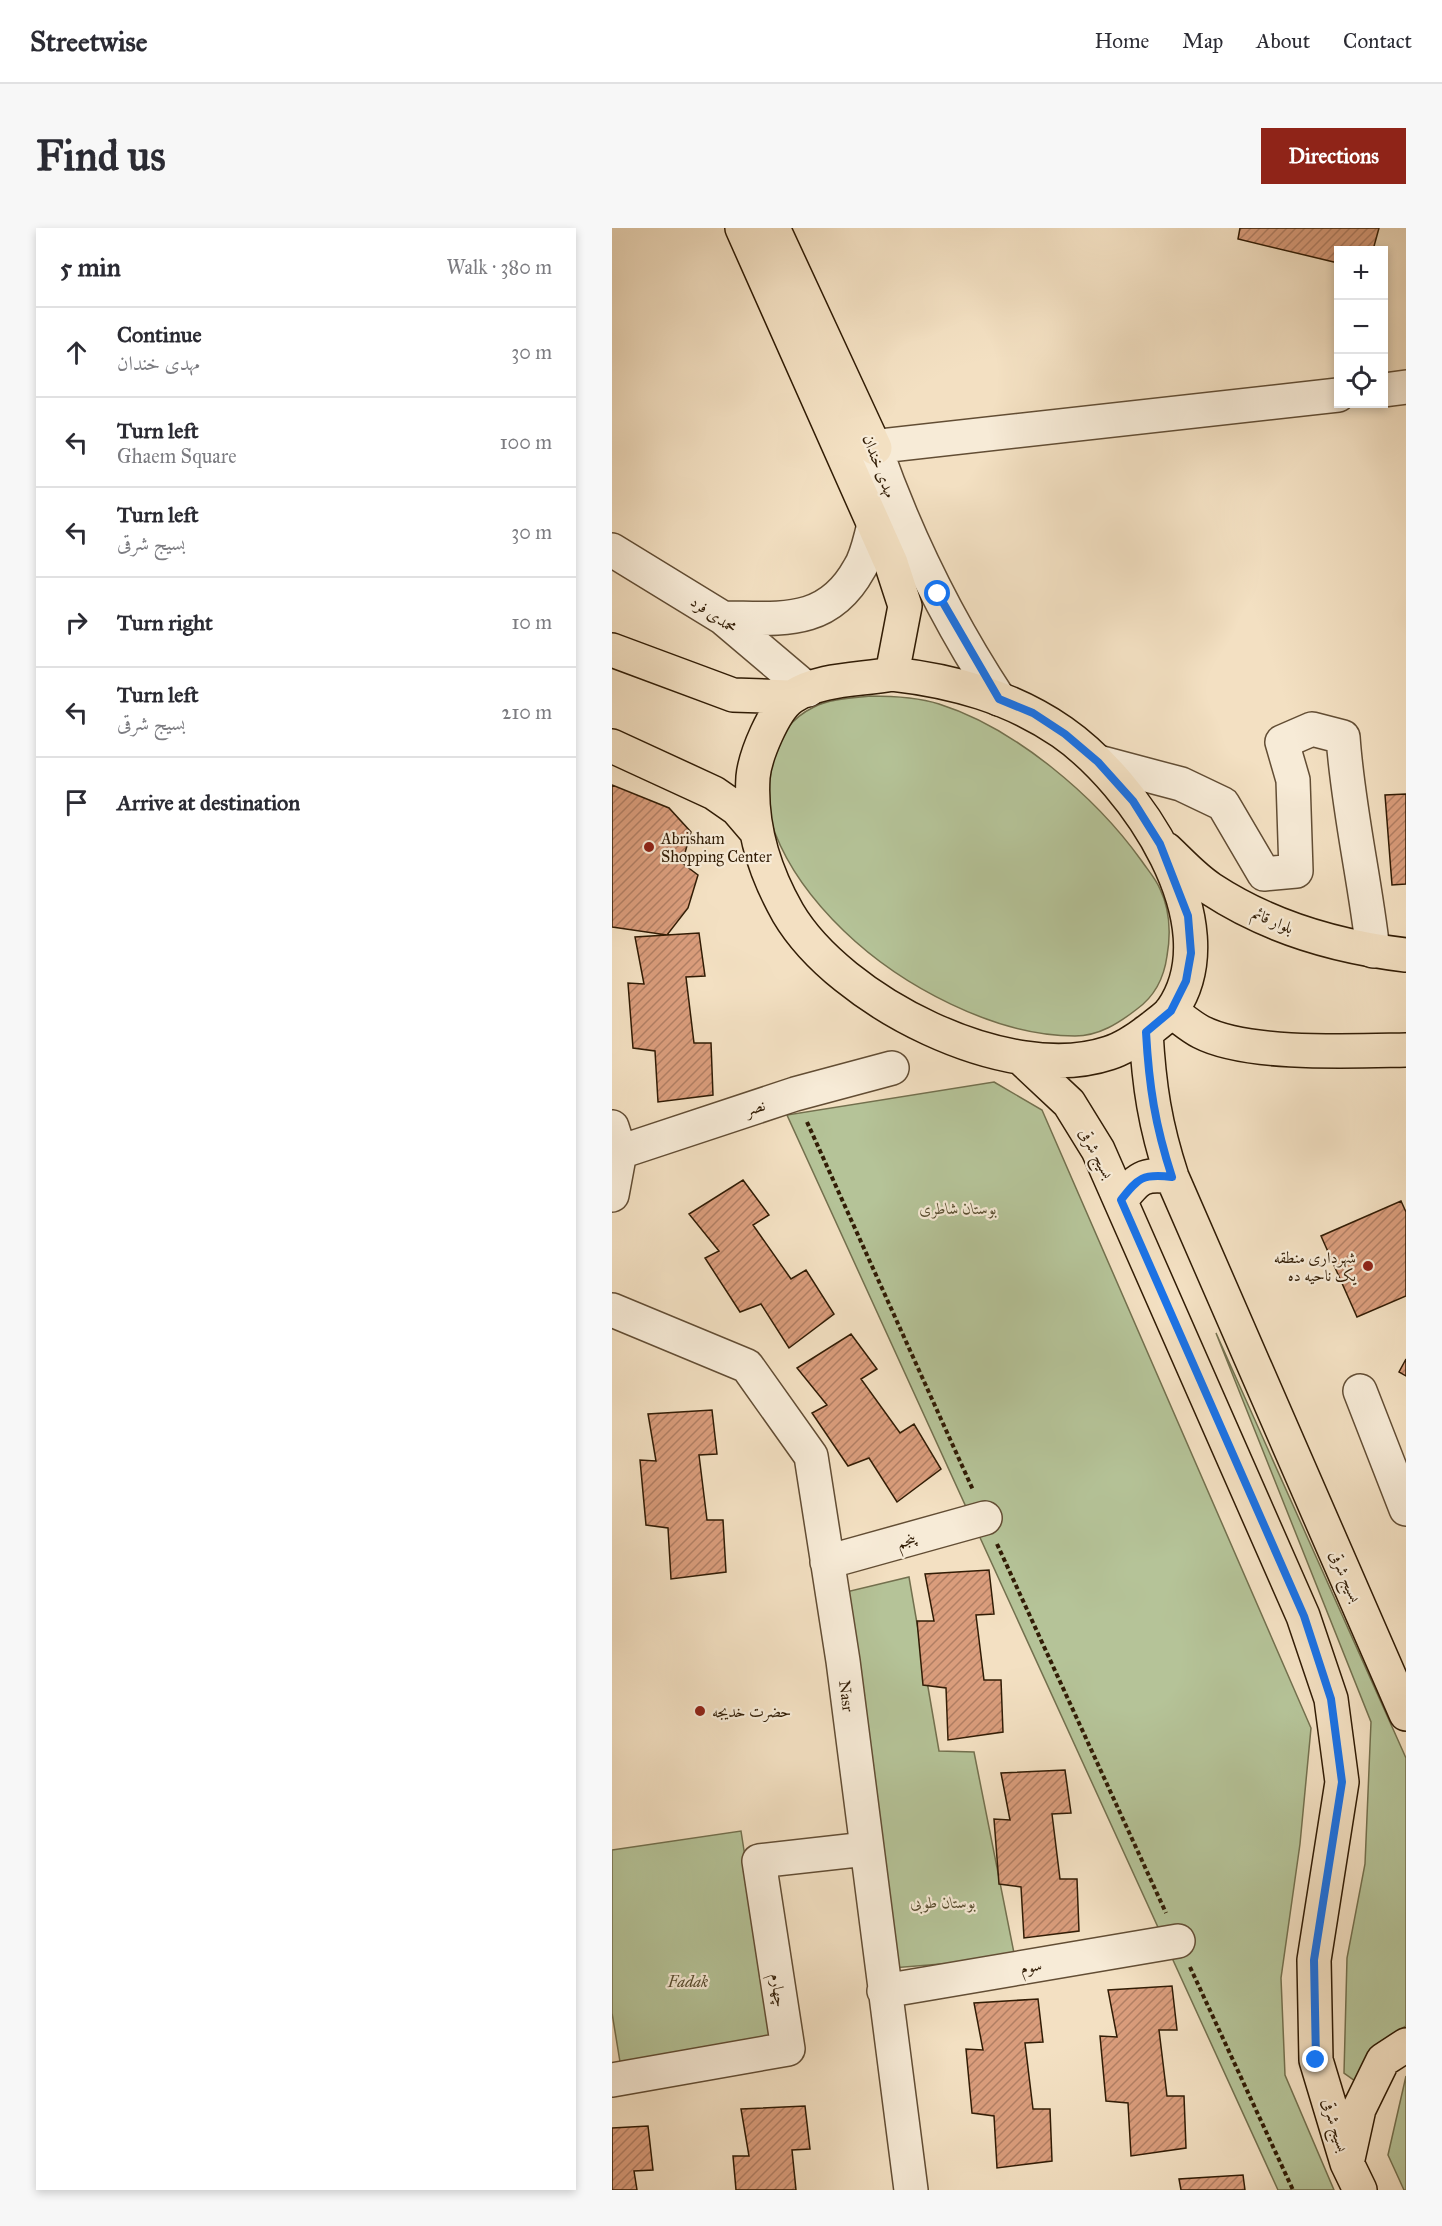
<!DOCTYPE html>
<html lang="en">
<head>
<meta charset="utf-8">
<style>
	:root { --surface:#fff; --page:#f7f7f7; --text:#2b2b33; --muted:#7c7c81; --line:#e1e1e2; --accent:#8f2418 }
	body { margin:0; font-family:"IM FELL Great Primer",Amiri,serif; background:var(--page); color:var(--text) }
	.controls { position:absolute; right:18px; top:18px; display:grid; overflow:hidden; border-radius:0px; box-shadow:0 3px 9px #0003 }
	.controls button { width:54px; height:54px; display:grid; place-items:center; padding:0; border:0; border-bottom:2px solid var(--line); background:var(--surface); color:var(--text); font:30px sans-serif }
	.stop { position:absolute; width:18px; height:18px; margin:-14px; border:4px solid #1a73e8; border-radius:50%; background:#fff }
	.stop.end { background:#1a73e8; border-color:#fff; box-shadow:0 2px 6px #0008 }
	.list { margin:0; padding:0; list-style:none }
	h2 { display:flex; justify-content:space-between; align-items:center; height:78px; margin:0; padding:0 24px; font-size:26px }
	h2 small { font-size:20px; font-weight:400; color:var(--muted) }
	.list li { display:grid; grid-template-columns:39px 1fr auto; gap:18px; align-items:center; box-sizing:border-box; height:90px; padding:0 24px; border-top:2px solid var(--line) }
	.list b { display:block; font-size:22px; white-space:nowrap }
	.list p { margin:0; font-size:20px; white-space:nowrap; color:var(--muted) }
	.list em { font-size:20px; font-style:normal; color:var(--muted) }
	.icon { flex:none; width:33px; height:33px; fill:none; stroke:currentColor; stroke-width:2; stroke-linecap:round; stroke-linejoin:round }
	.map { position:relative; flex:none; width:794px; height:1962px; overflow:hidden; border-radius:0px }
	header { display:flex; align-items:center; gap:36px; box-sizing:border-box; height:84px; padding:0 30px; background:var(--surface); border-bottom:2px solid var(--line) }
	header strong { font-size:28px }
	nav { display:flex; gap:33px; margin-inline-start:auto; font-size:21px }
	.intro { display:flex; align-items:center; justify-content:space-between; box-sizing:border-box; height:144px; padding:0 36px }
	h1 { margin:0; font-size:42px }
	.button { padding:15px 27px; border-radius:0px; background:var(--accent); color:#fff; font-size:21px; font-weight:700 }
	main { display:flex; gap:36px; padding:0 36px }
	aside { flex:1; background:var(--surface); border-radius:0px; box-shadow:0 3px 9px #0003 }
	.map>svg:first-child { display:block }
	.green { fill:#b5c398; stroke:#73704e; stroke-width:1.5 }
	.building { fill:url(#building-hatch); stroke:#311c05; stroke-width:1.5 }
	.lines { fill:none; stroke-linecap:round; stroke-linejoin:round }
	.minor-casing { stroke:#624d34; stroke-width:36 }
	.major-casing { stroke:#311c05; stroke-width:36 }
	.path { stroke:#311c05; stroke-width:4; stroke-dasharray:4.5 3; stroke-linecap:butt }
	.minor { stroke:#f7ebd7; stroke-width:33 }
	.major { stroke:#f3e0c2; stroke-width:33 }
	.route { stroke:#1a73e8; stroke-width:8 }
	.poi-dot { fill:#8f2418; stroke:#f7ebd7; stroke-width:2 }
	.labels { text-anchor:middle; stroke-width:4.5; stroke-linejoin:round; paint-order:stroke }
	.street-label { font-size:16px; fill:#311c05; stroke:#f7ebd7 }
	.poi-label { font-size:16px; fill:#311c05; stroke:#f7ebd7; text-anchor:start }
	.park-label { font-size:16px; font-style:italic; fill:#594e31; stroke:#f7ebd7 }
</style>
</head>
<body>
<header>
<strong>Streetwise</strong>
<nav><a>Home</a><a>Map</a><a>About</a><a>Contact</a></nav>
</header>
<div class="intro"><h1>Find us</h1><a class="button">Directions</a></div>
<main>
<aside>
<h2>5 min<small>Walk · 380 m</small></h2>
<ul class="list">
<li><svg class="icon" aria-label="ahead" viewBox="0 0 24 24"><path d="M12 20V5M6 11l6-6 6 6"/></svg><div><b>Continue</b><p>مهدی خندان</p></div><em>30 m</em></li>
<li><svg class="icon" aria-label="left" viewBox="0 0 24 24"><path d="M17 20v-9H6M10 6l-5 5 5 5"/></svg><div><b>Turn left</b><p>Ghaem Square</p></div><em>100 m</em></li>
<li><svg class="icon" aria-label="left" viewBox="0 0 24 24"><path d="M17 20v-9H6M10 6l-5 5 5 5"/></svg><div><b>Turn left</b><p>بسیج شرقی</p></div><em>30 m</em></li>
<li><svg class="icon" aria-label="right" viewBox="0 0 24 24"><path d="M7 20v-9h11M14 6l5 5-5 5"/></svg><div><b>Turn right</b></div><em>10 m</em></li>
<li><svg class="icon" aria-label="left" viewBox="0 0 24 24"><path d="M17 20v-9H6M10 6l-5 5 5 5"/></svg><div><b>Turn left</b><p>بسیج شرقی</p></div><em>210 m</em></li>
<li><svg class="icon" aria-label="arrive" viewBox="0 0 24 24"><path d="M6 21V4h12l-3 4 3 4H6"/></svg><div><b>Arrive at destination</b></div></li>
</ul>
</aside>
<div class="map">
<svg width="794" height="1962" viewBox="0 0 794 1962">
	<defs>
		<pattern id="building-hatch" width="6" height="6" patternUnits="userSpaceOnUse" patternTransform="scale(1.5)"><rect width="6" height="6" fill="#da9d7c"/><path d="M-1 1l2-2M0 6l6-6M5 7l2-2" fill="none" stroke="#b17f64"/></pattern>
	</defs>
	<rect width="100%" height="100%" fill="#f3e0c2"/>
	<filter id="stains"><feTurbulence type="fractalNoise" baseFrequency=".00333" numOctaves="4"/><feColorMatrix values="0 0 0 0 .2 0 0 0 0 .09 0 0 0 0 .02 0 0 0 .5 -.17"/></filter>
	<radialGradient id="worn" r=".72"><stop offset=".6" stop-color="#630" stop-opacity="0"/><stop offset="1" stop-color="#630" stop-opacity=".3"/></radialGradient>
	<path class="green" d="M258 468C281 468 305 469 327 476 403 500 483 568 529 632 535 641 544 651 548 661 558 682 559 705 555 728 552 750 543 768 525 781 507 795 487 808 463 808 383 808 289 758 232 703 204 676 177 641 163 605 147 561 156 501 202 479 218 471 241 470 258 468Z
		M382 854 430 882 699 1500 688 1616 669 1750 673 1847 722 1962H666L175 887Z
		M604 1105 794 1530V1798C769 1812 758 1830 746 1855L732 1845 735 1730 753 1636 759 1494Z
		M297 1349 327 1523 362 1524 403 1730 280 1740 234 1364Z
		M129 1603 162 1816 9 1840 0 1785V1622Z
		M794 1848V1962H792L776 1927Z"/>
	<path class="building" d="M628 0H767L761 22H726V35L626 11Z
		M0 557 57 580 79 604 70 635 86 647 76 680 55 707 0 699Z
		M794 566V656L780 657 773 567Z
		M87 705 93 748 74 749 82 815H99L101 867 46 874 43 823 21 820 16 755 32 756 23 709Z
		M131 952 157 987 141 997 179 1051 194 1042 222 1086 177 1120 149 1076 128 1084 93 1030 107 1023 77 986Z
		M789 973 794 984V1068L745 1089 709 1008Z
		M239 1106 265 1141 249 1151 288 1205 302 1196 329 1241 285 1274 257 1230 236 1238 200 1185 215 1177 185 1140Z
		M794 1131V1148L787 1144Z
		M100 1182 105 1226 87 1227 95 1292H111L114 1344 59 1351 56 1300 34 1297 28 1232 44 1233 36 1186Z
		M377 1342 382 1386 364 1387 372 1452H389L391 1504 336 1512 334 1460 311 1457 305 1393H322L313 1346Z
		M453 1542 459 1585 440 1586 448 1651H465L467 1703 412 1710 409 1659 387 1656 382 1591 398 1592 389 1545Z
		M560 1758 565 1802H547L555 1868H572L574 1920 519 1928 516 1875 494 1873 488 1808 505 1809 496 1762Z
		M426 1771 431 1814 413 1815 421 1881H438L440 1933 385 1940 382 1888 360 1885 354 1821 371 1822 362 1775Z
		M193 1878 198 1921 180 1922 184 1962H124L121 1928H137L129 1881Z
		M36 1898 41 1942 22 1943 25 1962H0V1900Z
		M631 1947 633 1962H569L567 1951Z"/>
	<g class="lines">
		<g class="minor-casing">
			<path id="minor" d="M772 162 794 159
				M263 220C294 308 335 392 387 471
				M233 222 726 167
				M0 322 111 390 196 462
				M111 390C167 390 215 399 247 341 255 329 258 311 262 297
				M486 534 569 556 611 576 652 646 684 643 681 552 670 514 700 501 731 509C736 581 753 651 761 723
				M0 899 8 924 0 967
				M8 924 183 866 280 840
				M0 1082 135 1138 199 1228 231 1433 299 1962
				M748 1163 794 1281
				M215 1334 373 1290
				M272 1763 566 1713
				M0 1852 176 1821 147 1633 254 1621"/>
		</g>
		<g class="major-casing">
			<path id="major" d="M130 0 279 335 293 378 280 446
				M161 0 263 220
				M0 422 121 467 178 469
				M280 446C342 453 399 469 450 504 522 554 620 695 560 782 556 788 547 794 541 799 527 810 513 820 497 825 396 859 228 773 176 685 152 643 138 597 141 549 143 528 162 481 180 469 208 450 248 452 280 446Z
				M0 518 102 565 125 581 143 602
				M554 621C568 634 582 650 599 661 657 699 726 719 794 727
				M559 783C569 790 579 799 589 804 635 828 741 823 794 822
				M534 804C537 858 543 897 560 949L794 1486
				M409 830 457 875 486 922 691 1388 719 1471 730 1554 702 1732 704 1832 735 1935 748 1962
				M509 972C526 950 531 945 560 949
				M736 1931 747 1881 771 1832 794 1817"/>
		</g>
		<path class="path" d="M195 894 361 1262
			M385 1316 554 1685
			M578 1739 681 1962"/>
		<use href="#minor" class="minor"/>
		<use href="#major" class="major"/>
	</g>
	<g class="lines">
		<path class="route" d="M326 366 387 471 421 485 453 506 486 534 521 573 548 616 576 688 579 725 574 753 559 783 534 804C537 858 543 897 560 949 531 945 526 950 509 972L692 1388 719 1471 730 1554 702 1732 704 1832"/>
	</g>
	<g class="poi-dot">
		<circle cx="37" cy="619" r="6"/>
		<circle cx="756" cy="1038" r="6"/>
		<circle cx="88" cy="1483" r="6"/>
	</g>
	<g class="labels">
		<g class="street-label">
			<text transform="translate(268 238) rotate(69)" y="6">مهدی خندان</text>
			<text transform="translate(102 386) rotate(35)" y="6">محمدی فرد</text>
			<text transform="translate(661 692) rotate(23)" y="6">بلوار قائم</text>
			<text transform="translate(143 879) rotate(-18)" y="6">نصر</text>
			<text transform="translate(485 925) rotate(62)" y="6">بسیج شرقی</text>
			<text transform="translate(294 1312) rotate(-16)" y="6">پنجم</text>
			<text transform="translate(734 1348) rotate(66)" y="6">بسیج شرقی</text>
			<text transform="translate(235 1468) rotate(83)" y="6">Nasr</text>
			<text transform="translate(419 1738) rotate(-10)" y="6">سوم</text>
			<text transform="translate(167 1762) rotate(81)" y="6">چهارم</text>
			<text transform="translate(724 1897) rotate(73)" y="6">بسیج شرقی</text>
		</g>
		<g class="poi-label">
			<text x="49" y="616">Abrisham<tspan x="49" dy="18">Shopping Center</tspan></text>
			<text x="744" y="1035" text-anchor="end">شهرداری منطقه<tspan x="744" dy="18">یک ناحیه ده</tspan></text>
			<text x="100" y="1489">حضرت خدیجه</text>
		</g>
		<g class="park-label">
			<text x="346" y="986">بوستان شاطری</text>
			<text x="331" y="1680">بوستان طوبی</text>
			<text x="76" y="1759">Fadak</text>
		</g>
	</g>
	<rect width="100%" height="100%" filter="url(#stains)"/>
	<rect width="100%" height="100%" fill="url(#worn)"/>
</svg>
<div class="controls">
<button>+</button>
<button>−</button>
<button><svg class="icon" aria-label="locate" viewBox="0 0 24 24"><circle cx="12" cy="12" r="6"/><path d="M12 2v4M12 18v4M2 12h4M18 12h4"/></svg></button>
</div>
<div class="stop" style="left:326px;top:366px"></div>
<div class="stop end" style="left:704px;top:1832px"></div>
</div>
</main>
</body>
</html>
